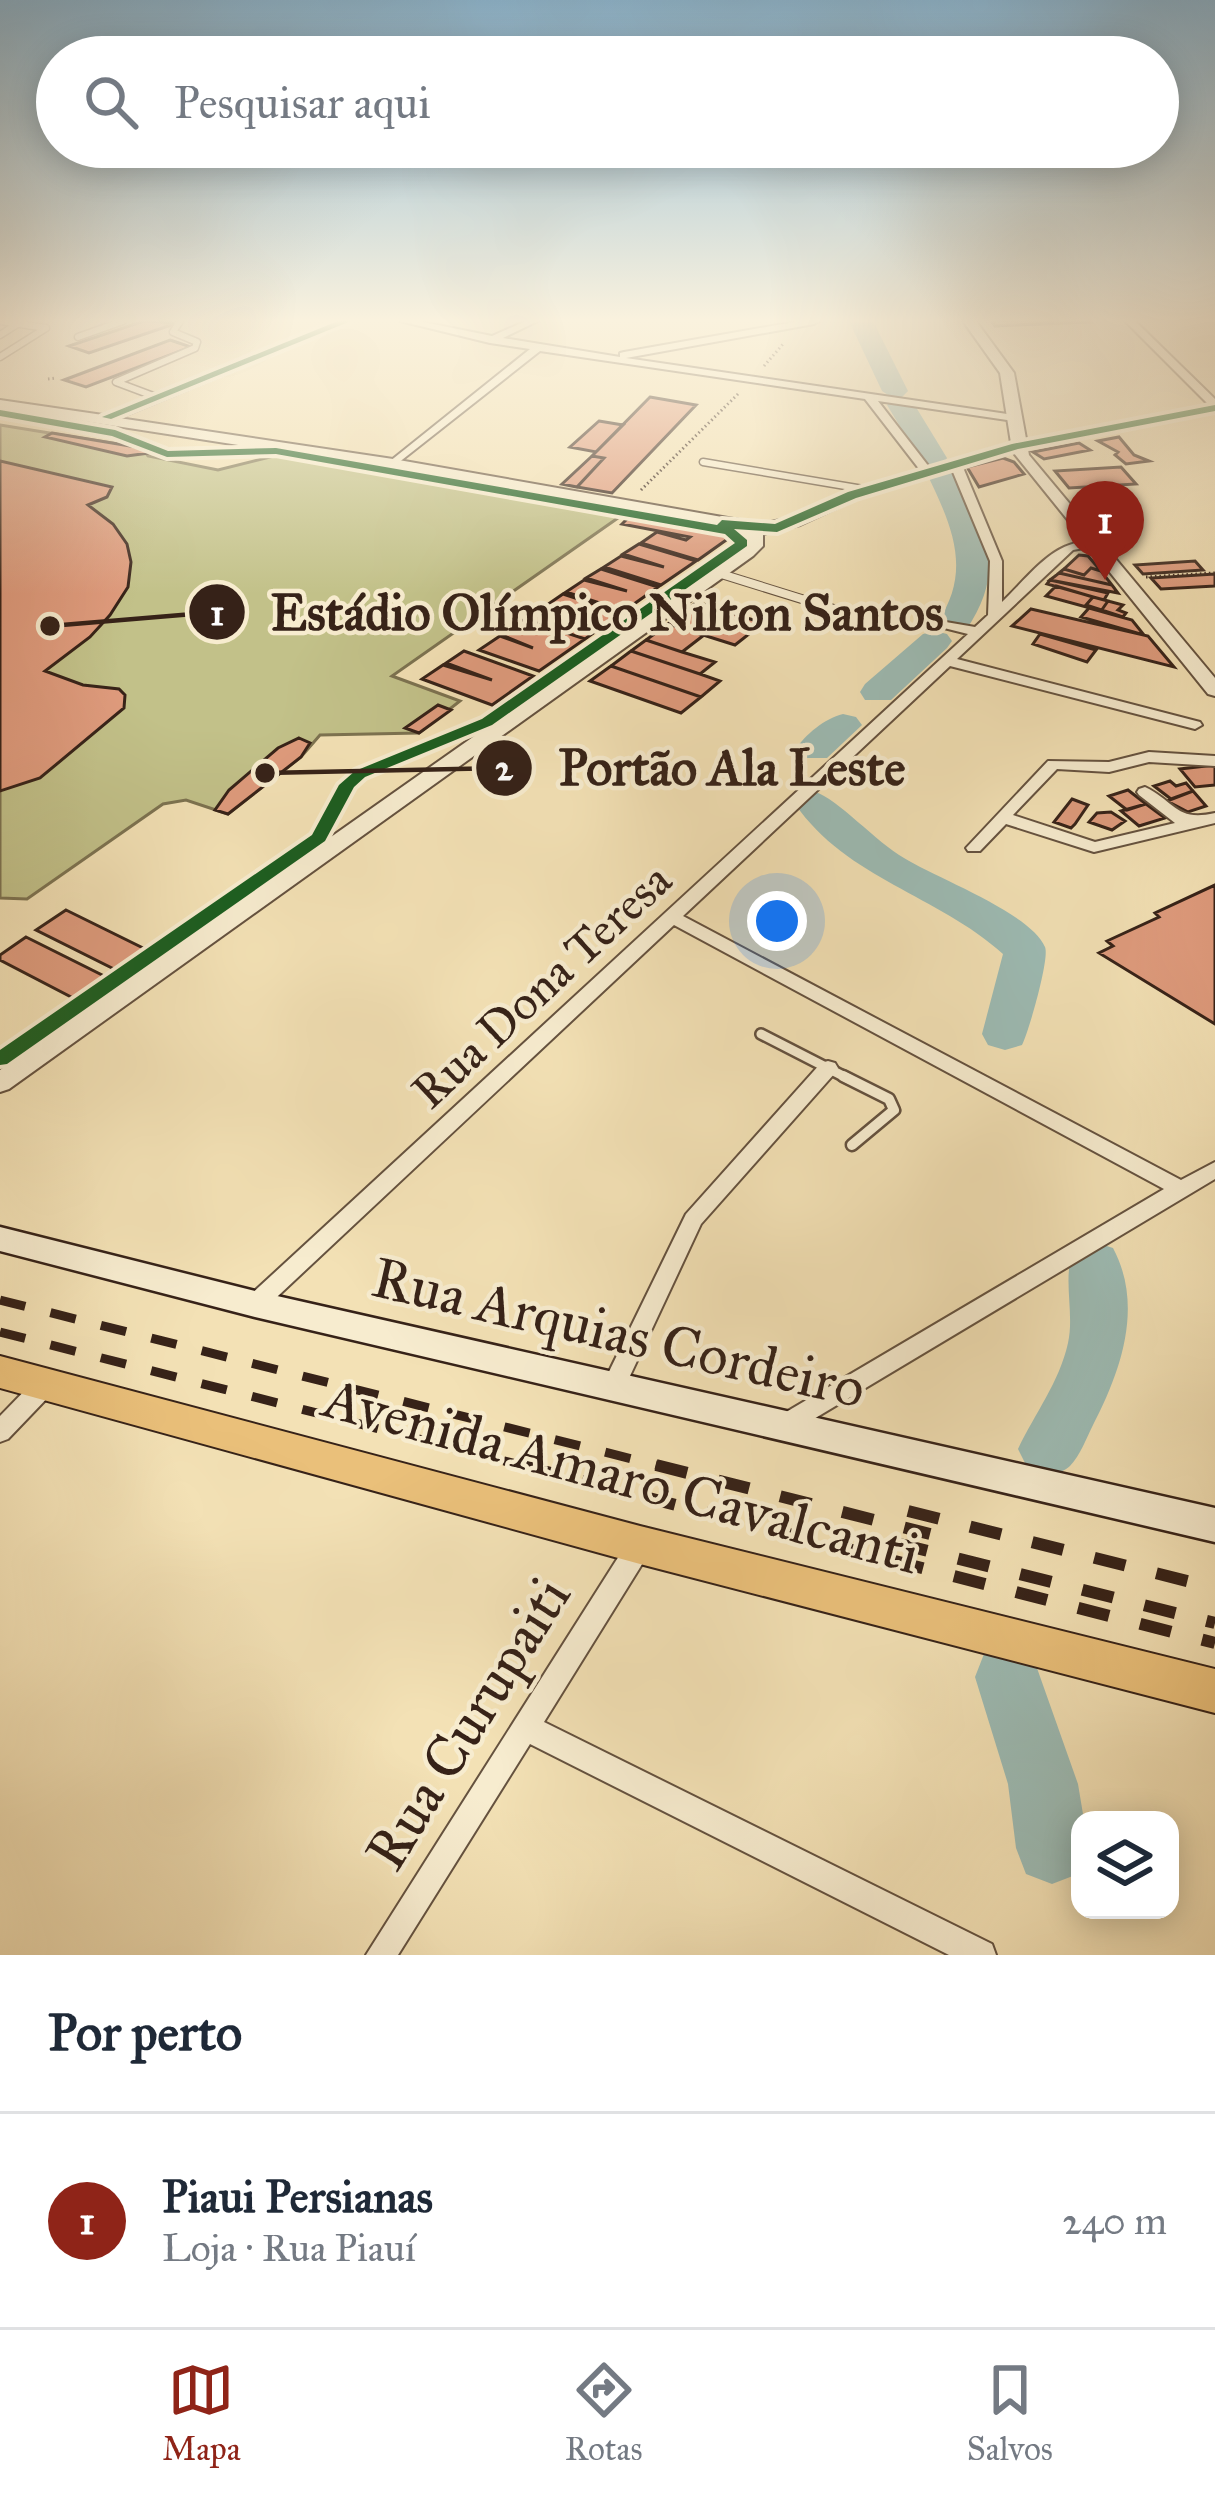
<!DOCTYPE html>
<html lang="pt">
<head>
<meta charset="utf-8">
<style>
	:root { --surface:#fff; --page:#f6f6f7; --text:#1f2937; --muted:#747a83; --line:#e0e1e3; --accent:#8f2418 }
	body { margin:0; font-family:"IM FELL Great Primer",serif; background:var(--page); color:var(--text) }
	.controls { position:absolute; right:36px; bottom:36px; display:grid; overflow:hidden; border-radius:24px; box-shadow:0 6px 30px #0003 }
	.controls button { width:108px; height:108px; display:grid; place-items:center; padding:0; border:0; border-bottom:3px solid var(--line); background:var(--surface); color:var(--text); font:60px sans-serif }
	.you { position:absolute; left:777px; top:921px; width:42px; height:42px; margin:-30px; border:9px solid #fff; border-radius:50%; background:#1a73e8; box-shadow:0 0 0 18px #1a73e833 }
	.badge { display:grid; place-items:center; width:78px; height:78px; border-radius:50%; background:var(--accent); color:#fff; font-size:39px; font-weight:700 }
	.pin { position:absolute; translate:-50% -99px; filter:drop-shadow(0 3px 6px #0008) }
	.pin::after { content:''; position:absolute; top:63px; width:42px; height:36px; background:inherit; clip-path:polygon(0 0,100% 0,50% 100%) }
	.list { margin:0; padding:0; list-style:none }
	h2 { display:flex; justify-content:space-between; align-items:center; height:156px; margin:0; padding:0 48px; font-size:51px }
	h2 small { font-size:39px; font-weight:400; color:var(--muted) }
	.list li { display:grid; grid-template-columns:78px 1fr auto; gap:36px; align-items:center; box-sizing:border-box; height:216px; padding:0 48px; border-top:3px solid var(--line) }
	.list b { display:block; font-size:45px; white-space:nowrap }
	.list p { margin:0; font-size:39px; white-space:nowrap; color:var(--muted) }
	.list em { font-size:39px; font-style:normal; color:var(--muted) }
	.icon { flex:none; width:66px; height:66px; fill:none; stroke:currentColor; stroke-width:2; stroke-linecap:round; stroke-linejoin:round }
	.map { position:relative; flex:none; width:1215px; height:1955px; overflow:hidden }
	.search { position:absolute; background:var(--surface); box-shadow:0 6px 30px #0003; left:36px; right:36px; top:36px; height:132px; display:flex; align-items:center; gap:30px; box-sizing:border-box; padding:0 42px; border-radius:66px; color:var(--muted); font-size:45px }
	.sheet { height:372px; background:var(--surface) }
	nav { display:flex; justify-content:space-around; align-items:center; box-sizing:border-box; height:168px; border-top:3px solid var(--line); background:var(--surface); font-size:33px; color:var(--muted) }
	nav a { display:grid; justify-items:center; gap:6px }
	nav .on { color:var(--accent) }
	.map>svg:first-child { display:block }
	.green { fill:#c2c189; stroke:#7c7250; stroke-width:3 }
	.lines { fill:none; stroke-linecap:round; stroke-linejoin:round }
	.river { fill:#9dbcb5; fill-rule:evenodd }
	.building { fill:#df9b7d; stroke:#362218; stroke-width:3 }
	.service-far3-casing { stroke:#65523f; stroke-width:9 }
	.service-far2-casing { stroke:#65523f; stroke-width:10 }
	.service-far1-casing { stroke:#65523f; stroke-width:14 }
	.service-casing { stroke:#65523f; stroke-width:15 }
	.minor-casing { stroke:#65523f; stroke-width:4 }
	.tertiary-casing { stroke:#65523f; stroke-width:4 }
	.secondary-casing { stroke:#362218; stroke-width:5 }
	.primary-casing { stroke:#362218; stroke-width:4 }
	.path { stroke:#362218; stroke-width:3; stroke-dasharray:1.5 3; stroke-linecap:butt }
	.service-far3 { stroke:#f7eccf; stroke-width:6 }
	.service-far2 { stroke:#f7eccf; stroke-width:8 }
	.service-far1 { stroke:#f7eccf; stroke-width:9 }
	.service { stroke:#f7eccf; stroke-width:10 }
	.minor { fill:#f7eccf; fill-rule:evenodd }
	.tertiary { fill:#f7eccf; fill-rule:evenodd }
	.secondary { fill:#f7eccf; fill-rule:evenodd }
	.primary { fill:#eac07a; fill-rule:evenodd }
	.rail-far1 { stroke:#362218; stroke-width:9; stroke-dasharray:26 26; stroke-linecap:butt }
	.rail { stroke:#362218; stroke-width:12; stroke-dasharray:32 32; stroke-linecap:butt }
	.cycleway-casing { stroke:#f7eccf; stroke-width:8 }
	.cycleway { fill:#1b5e20; fill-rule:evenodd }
	.labels { text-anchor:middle; stroke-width:9; stroke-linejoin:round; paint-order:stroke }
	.street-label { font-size:48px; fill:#362218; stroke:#f7eccf }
	.near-street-label { font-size:57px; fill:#362218; stroke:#f7eccf }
	.leader { fill:none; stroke:#362218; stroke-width:4.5 }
	.callout-dot { fill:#362218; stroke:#f7eccf; stroke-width:4.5 }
	.mark-label { font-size:36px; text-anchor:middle; font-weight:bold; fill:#fff }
	.callout-label { font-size:51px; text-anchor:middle; font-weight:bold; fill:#362218; stroke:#f7eccf; stroke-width:9; stroke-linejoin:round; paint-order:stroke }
</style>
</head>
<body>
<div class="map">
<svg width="1215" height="1955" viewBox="0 0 1215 1955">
	<rect width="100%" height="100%" fill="#f3e1b5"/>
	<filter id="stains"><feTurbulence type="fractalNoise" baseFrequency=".00167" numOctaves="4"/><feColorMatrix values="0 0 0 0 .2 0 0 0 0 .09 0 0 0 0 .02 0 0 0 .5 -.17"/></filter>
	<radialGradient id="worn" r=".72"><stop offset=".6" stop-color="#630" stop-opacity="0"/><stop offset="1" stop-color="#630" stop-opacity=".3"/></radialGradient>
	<path class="green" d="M0 425 142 448 148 456 218 470 286 453 625 513 392 676 460 701 419 733 320 735 301 757 228 814 186 800 163 804 27 899 0 898Z"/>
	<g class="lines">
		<path class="river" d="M849 321H873L908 391 902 397 911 399 947 458 943 464H923L919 458 887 405 894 399 882 391Z
			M943 467 953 470C990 526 1006 572 966 630H942L937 623C972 572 953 528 928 476Z
			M935 631 947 634 952 641 947 648 891 700H865L860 692 865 684 923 634Z
			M843 714 856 717 862 725 827 758H801L795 750C806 734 824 719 843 714Z
			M815 792C837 798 877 843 904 858 936 878 1031 913 1045 947 1050 958 1028 1034 1022 1045L1005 1050 988 1045 982 1034 1003 954C938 895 847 879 795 804L801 796Z
			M1094 1242 1113 1248C1144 1306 1121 1371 1093 1425 1087 1437 1080 1456 1070 1466 1057 1478 1041 1472 1027 1467L1018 1449C1035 1413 1059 1383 1068 1343 1075 1312 1061 1274 1075 1248Z
			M1008 1645 1032 1654 1078 1784 1084 1820H1080V1868L1078 1874 1052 1884 1026 1874 1016 1848 1008 1784 975 1677 984 1654Z"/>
	</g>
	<path class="building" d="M144 321 177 323 89 353 69 346Z
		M991 321H1087L1089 322 995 326Z
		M170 340 191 347 86 387 64 380Z
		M650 397 696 405 612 493 577 487 604 458 592 456Z
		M599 421 623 425 596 452 570 447Z
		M52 433 142 448 149 453 127 456 45 437Z
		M1119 437 1134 455 1149 461 1126 464 1115 455 1118 452 1098 441Z
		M1079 443 1090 450 1044 459 1033 452Z
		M592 456 604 458 577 487 562 484Z
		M1003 458 1014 462 1024 474 979 487 967 467Z
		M0 461 112 487 107 497 88 505 113 524 127 544 131 562 128 587 110 615 90 637 45 671 83 685 119 689 125 695 124 708 40 778 0 791Z
		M1121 467 1136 484 1069 488 1055 471Z
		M632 514 721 530 729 538 698 560 641 543 657 532 686 540 690 537 622 524Z
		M639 544 696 561 661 585 604 567 621 556 664 567 623 554Z
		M1079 555 1088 556 1101 571 1091 568 1084 575 1064 569Z
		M1195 561 1203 570 1143 574 1135 565Z
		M1091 568 1101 571 1112 585 1059 573 1064 569 1084 575Z
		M601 569 658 587 624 611 566 592 584 580 627 591 586 578Z
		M1059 573 1112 585 1118 593 1050 580Z
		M1215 574V586L1161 589 1151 578Z
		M1050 580 1108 593 1104 600 1047 584Z
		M1056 586 1093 597 1108 601 1101 611 1046 596Z
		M563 594 621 613 585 639 525 619 541 608 583 620 544 607Z
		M1093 597 1123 605 1118 610 1126 613 1123 617 1086 605Z
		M697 602 763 623 735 645 668 624Z
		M1089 608 1132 620 1144 635 1081 617Z
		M1031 609 1148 636 1174 667 1012 626Z
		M525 619 585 639 539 671 479 650 500 636 533 648 502 635Z
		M668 624 704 635 682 652 646 640Z
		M1040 634 1096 650 1087 662 1033 644Z
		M646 640 682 652 715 662 700 674 631 651Z
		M464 651 533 676 492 705 422 679 443 665 492 680 446 663Z
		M631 651 700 674 720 681 701 697 611 666Z
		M611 666 701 697 681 713 590 681Z
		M438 705 451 710 419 733 405 728Z
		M299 738 310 743 301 757 228 814 215 810 229 790 278 748Z
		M1215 765V785L1195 787 1180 769Z
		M1170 781 1176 786 1186 783 1193 791 1171 799 1154 786Z
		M1128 790 1146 804 1127 810 1109 796Z
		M1193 791 1206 806 1188 812 1167 801Z
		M1072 799 1088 805 1075 824 1071 828 1054 822Z
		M1146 804 1165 818 1139 826 1121 811Z
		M1111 812 1125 821 1112 830 1089 822 1097 813Z
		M1215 885V1024L1099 953 1113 946 1107 941 1159 917 1155 913Z
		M66 910 145 949 116 970 36 930Z
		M26 937 106 977 75 999 0 960V955Z"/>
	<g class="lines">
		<g class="service-far3-casing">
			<path id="service-far3" d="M0 321 46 328 0 357
				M0 335 19 323
				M78 337 123 321
				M156 397 116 382 195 348 197 342 173 332 180 321
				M703 462 869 490"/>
		</g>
		<g class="service-far2-casing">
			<path id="service-far2" d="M718 573 879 623"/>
		</g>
		<g class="service-far1-casing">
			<path id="service-far1" d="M761 1034 849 1079"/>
		</g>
		<g class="service-casing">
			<path id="service" d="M843 1076 889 1099 894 1110 852 1145"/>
		</g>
		<g class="minor-casing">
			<path id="minor" d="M400 321H418L492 336 526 321H538L503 338 620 357V353L624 352 800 321H819L814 324 626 358 1014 415 1019 418 1014 421 878 401 933 472 927 476 923 474 865 399 540 351 393 467 387 464 389 462 530 349 490 343Z
				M1125 321H1135L1215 399V411L1012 448 1010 446 1016 443 1210 406Z
				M952 463 962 465 1002 561V602C1029 577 1065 524 1104 549L1098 553 1084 548 1073 550 957 659 1200 722 1202 725 1195 729 950 666 683 916 1181 1180 1215 1162V1179L792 1432 784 1435 776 1432 772 1425 776 1418 1164 1189 674 925 263 1310 255 1313 247 1310 244 1304 247 1298 968 634 940 627V621L975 627 988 615 990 561 950 465Z
				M1149 752 1215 756V766L1149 762 1109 772 1057 769 1013 815 1095 842 1175 823 1139 795 1137 792 1139 789 1145 787C1176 802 1176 822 1215 813V823L1094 852 1006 824 980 851H968L966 848 1048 761 1109 762Z
				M828 1061 835 1063 838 1068 835 1073 701 1224 622 1393 614 1396 606 1393 602 1386 686 1214 821 1063Z
				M46 1374 54 1377 58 1384 54 1391 8 1439 0 1442V1416L38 1377Z
				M640 1534 649 1537 653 1545 649 1553 544 1722 992 1944 996 1955H949L530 1744 398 1955H366L631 1537Z"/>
		</g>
		<g class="tertiary-casing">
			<path id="tertiary" d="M335 321H353L119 418 393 459 762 524 789 518 846 492 1011 443 1000 373 963 321H976L1014 373 1029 455 1215 678V696L1208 694 1013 452 858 498 800 525 763 534V546L753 556 9 1089 0 1092V1070L747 544V537L737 529 393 469 0 408V400L103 415Z"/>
		</g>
		<g class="secondary-casing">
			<path id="secondary" d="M0 1227 255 1291 1215 1508V1542L255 1317 0 1251Z"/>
		</g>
		<g class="primary-casing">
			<path id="primary" d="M0 1356 640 1526 1215 1669V1713L640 1564 0 1388Z"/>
		</g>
		<path class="path" d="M764 366 784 343
			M48 379 56 378
			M641 490 740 392
			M1146 577 1215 573"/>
		<use href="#service-far3" class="service-far3"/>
		<use href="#service-far2" class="service-far2"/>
		<use href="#service-far1" class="service-far1"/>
		<use href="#service" class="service"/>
		<use href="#minor" class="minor"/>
		<use href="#tertiary" class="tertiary"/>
		<use href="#secondary" class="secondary"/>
		<use href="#primary" class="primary"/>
		<path class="rail-far1" d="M0 1300 668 1468
			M0 1332 532 1468"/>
		<path class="rail" d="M520 1465 1215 1643
			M656 1465 930 1534
			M908 1511 1215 1588
			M896 1543 1215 1623"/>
		<g class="cycleway-casing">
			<path id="cycleway" d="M338 321H351L111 419 102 417Z
				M1215 405V411L1018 449 856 498 777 532 734 529 747 540V546L492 725 365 777 354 787 325 841 7 1064 0 1065V1050L312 835 339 785 355 771 482 719 735 543 725 534 276 454 167 457 112 436 0 416V410L115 430 168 451 276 448 717 525 722 520 775 524 848 492 1012 444Z"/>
		</g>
		<use href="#cycleway" class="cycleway"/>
	</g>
	<linearGradient id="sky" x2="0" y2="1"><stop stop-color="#8ab7d4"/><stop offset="0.54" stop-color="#faf2de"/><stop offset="1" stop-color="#faf2de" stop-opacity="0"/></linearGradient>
	<rect width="1215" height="594" fill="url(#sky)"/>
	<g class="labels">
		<g class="street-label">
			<text transform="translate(541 985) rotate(-43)" y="17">Rua Dona Teresa</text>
		</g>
		<g class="near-street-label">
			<text transform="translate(619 1332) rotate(13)" y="20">Rua Arquias Cordeiro</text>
			<text transform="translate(622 1475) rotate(15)" y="20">Avenida Amaro Cavalcanti</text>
			<text transform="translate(467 1723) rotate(-58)" y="20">Rua Curupaiti</text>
		</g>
	</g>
	<path class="leader" d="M50 626L217 612M265 773L504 768"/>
	<g class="callout-dot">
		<circle cx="50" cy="626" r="12"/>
		<circle cx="265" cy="773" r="12"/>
		<circle cx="217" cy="612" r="30"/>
		<circle cx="504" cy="768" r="30"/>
	</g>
	<g class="mark-label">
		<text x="217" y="625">1</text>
		<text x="504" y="780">2</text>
	</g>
	<g class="callout-label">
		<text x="607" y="630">Estádio Olímpico Nilton Santos</text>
		<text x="732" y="785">Portão Ala Leste</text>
	</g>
	<rect width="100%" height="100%" filter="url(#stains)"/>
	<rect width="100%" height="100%" fill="url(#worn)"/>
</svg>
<div class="controls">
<button><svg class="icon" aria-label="layers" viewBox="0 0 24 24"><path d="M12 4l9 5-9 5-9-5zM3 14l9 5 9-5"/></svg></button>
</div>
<div class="you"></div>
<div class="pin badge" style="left:1105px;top:580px">1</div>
<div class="search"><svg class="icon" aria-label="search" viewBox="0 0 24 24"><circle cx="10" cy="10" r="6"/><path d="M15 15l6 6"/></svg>Pesquisar aqui</div>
</div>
<section class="sheet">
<h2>Por perto<small></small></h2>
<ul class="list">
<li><span class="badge">1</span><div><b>Piaui Persianas</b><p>Loja · Rua Piauí</p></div><em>240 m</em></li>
</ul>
</section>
<nav>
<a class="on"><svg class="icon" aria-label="map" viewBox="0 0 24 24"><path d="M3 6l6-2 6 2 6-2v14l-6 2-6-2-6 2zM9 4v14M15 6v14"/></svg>Mapa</a>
<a><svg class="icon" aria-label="directions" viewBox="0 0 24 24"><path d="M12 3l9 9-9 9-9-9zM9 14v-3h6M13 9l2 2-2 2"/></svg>Rotas</a>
<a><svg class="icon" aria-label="saved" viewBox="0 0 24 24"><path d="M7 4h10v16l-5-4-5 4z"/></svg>Salvos</a>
</nav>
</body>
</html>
